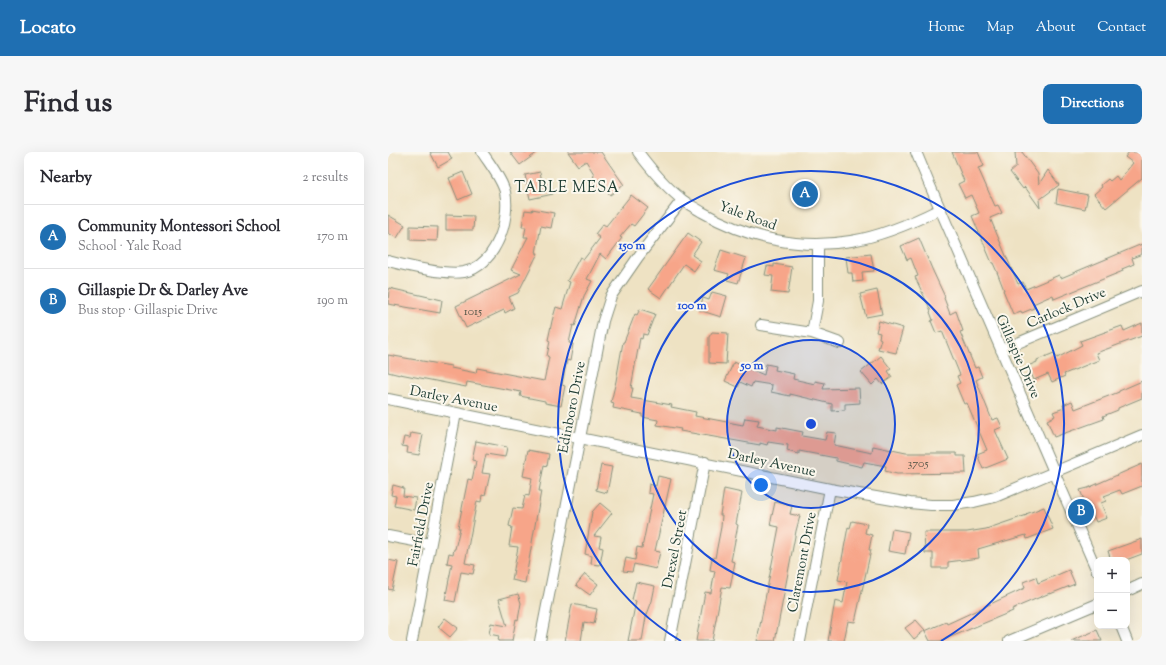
<!DOCTYPE html>
<html lang="en">
<head>
<meta charset="utf-8">
<style>
	:root { --surface:#fff; --page:#f7f7f7; --text:#2b2b33; --muted:#7c7c81; --line:#e1e1e2; --accent:#1f6fb2 }
	body { margin:0; font-family:"Sorts Mill Goudy",serif; background:var(--page); color:var(--text) }
	.controls { position:absolute; right:12px; bottom:12px; display:grid; overflow:hidden; border-radius:8px; box-shadow:0 4px 16px #0002 }
	.controls button { width:36px; height:36px; display:grid; place-items:center; padding:0; border:0; border-bottom:1px solid var(--line); background:var(--surface); color:var(--text); font:20px sans-serif }
	.you { position:absolute; left:373px; top:333px; width:14px; height:14px; margin:-10px; border:3px solid #fff; border-radius:50%; background:#1a73e8; box-shadow:0 0 0 6px #1a73e833 }
	.badge { display:grid; place-items:center; width:26px; height:26px; border-radius:50%; background:var(--accent); color:#fff; font-size:13px; font-weight:700 }
	.pin { position:absolute; translate:-50% -50%; border:2px solid #fff; box-shadow:0 1px 4px #0006 }
	.list { margin:0; padding:0; list-style:none }
	h2 { display:flex; justify-content:space-between; align-items:center; height:52px; margin:0; padding:0 16px; font-size:17px }
	h2 small { font-size:13px; font-weight:400; color:var(--muted) }
	.list li { display:grid; grid-template-columns:26px 1fr auto; gap:12px; align-items:center; box-sizing:border-box; height:64px; padding:0 16px; border-top:1px solid var(--line) }
	.list b { display:block; font-size:15px; white-space:nowrap }
	.list p { margin:0; font-size:13px; white-space:nowrap; color:var(--muted) }
	.list em { font-size:13px; font-style:normal; color:var(--muted) }
	.map { position:relative; flex:none; width:754px; height:489px; overflow:hidden; border-radius:8px }
	header { display:flex; align-items:center; gap:24px; box-sizing:border-box; height:56px; padding:0 20px; background:var(--accent); color:#fff }
	header strong { font-size:19px }
	nav { display:flex; gap:22px; margin-inline-start:auto; font-size:14px }
	.intro { display:flex; align-items:center; justify-content:space-between; box-sizing:border-box; height:96px; padding:0 24px }
	h1 { margin:0; font-size:28px }
	.button { padding:10px 18px; border-radius:8px; background:var(--accent); color:#fff; font-size:14px; font-weight:700 }
	main { display:flex; gap:24px; padding:0 24px }
	aside { flex:1; background:var(--surface); border-radius:8px; box-shadow:0 4px 16px #0002 }
	.map>svg:first-child { display:block }
	.building { fill:#f7a589 }
	.lines { fill:none; stroke-linecap:round; stroke-linejoin:round }
	.minor-casing { stroke:#86907c; stroke-width:12 }
	.minor { stroke:#fff; stroke-width:10 }
	.ring { fill:none; stroke:#1d4ed8; stroke-width:2 }
	.labels { text-anchor:middle; stroke-width:4; stroke-linejoin:round; paint-order:stroke }
	.number-label { font-size:12px; fill:#555749 }
	.street-label { font-size:14px; fill:#1f3d34; stroke:#fbf7ec }
	.neighbourhood-label { font-size:15px; letter-spacing:1px; fill:#1f3d34; stroke:#fbf7ec }
	.centre { fill:#1d4ed8; stroke:#fbf7ec; stroke-width:2 }
	.ring-label { font-size:12px; text-anchor:middle; font-weight:bold; fill:#1d4ed8; stroke:#fbf7ec; stroke-width:4; stroke-linejoin:round; paint-order:stroke }
</style>
</head>
<body>
<header>
<strong>Locato</strong>
<nav><a>Home</a><a>Map</a><a>About</a><a>Contact</a></nav>
</header>
<div class="intro"><h1>Find us</h1><a class="button">Directions</a></div>
<main>
<aside>
<h2>Nearby<small>2 results</small></h2>
<ul class="list">
<li><span class="badge">A</span><div><b>Community Montessori School</b><p>School · Yale Road</p></div><em>170 m</em></li>
<li><span class="badge">B</span><div><b>Gillaspie Dr &amp; Darley Ave</b><p>Bus stop · Gillaspie Drive</p></div><em>190 m</em></li>
</ul>
</aside>
<div class="map">
<svg width="754" height="489" viewBox="0 0 754 489">
	<rect width="100%" height="100%" fill="#fbf7ec"/>
	<filter id="ink" filterUnits="userSpaceOnUse"><feTurbulence type="fractalNoise" baseFrequency=".025" numOctaves="2"/><feDisplacementMap in="SourceGraphic" scale="8" xChannelSelector="R" yChannelSelector="G"/><feConvolveMatrix kernelMatrix="1 2 1 2 8 2 1 2 1" color-interpolation-filters="sRGB"/></filter>
	<filter id="wash" filterUnits="userSpaceOnUse"><feTurbulence type="fractalNoise" baseFrequency=".012" numOctaves="4" result="noise"/><feDisplacementMap in="SourceGraphic" scale="16" xChannelSelector="R" yChannelSelector="G"/><feGaussianBlur stdDeviation="0.9" result="paint"/><feColorMatrix in="noise" values="0 0 0 0 0 0 0 0 0 0 0 0 0 0 0 0 0 1.4 0 .05"/><feComposite in="paint" operator="in"/></filter>
	<g filter="url(#wash)">
		<rect width="100%" height="100%" fill="#eee2c3"/>
		<g id="blocks">
			<path class="building" d="M42 0H60L64 7 50 15Z
				M122 0H150L132 13Z
				M180 0H213L236 33 222 43 219 39 204 37 206 22 198 9 190 14Z
				M564 0H590L596 14 590 16 607 54 610 53 614 61 602 66 630 132 635 130 638 137 671 123 673 126 754 92V102L744 106 746 112 734 117 735 119 666 147 665 143 645 152 646 156 634 161 633 159 625 162 615 138H616L609 120 605 111H604L584 64 591 61 583 43 577 46 570 32 576 29Z
				M627 0H634L650 22 651 32 660 18 671 33 651 48 652 56 637 35 635 37 622 20 628 15Z
				M741 0H754V26L718 56 706 42 714 35 713 33 720 27 722 29 728 24 731 28 745 11 737 5Z
				M75 20 84 42 70 48 61 26Z
				M152 20 155 34 163 33 165 42 142 47 137 23Z
				M670 37 700 43 697 57 668 51Z
				M243 43 260 56 246 74 243 72 232 85 234 86 218 107 212 102 199 127 204 129 196 144 187 174 185 173 181 191 185 192 182 209 179 208 174 233 177 234 173 254 157 251V249L132 244 133 240 112 236 79 230 78 235 12 222V223L0 220V203L63 214V216L88 221 89 216 156 229 161 205 159 204 162 189 160 188 164 169 168 155 174 157 182 130 179 129 192 105 196 107 212 86 207 82 215 72 218 74Z
				M144 57 166 61 163 76 153 74 148 101H150L130 141 121 145 126 156 117 161 116 158 78 176 68 154 133 122 123 118 140 85H136L138 75H134L137 58 145 59Z
				M0 63 17 73 9 86 0 81Z
				M58 63 86 64 85 78H58Z
				M22 74 50 75 49 89 22 88Z
				M300 81 313 90 304 103 313 109 306 119 296 112 273 146 260 137Z
				M531 86 544 117 557 145 556 146 562 162 568 159 575 179 572 180 587 216 590 215 594 225 588 228 604 268 610 266 614 275 607 278 620 307 595 317 589 302 599 298 579 251 576 252 568 233 572 231 569 224 572 223 554 179 548 181 543 169 545 168 542 160 543 159 527 125 530 124 523 106 519 108 513 94Z
				M333 98 358 106 350 131 339 128 341 122 326 118Z
				M483 102 486 119 474 120 475 129 465 130 464 121H460L458 105Z
				M386 112 404 115 400 142 383 140 385 124 377 123 379 114 386 115Z
				M1 136 54 148 52 161 0 152Z
				M489 138 494 162 478 165 472 142Z
				M324 140 339 144 333 165 311 158 315 146 321 148Z
				M252 157 267 162 259 183 255 182 254 187 252 186 243 236H245L243 246 284 253 283 255 308 260 307 264 355 273 357 266 371 268 369 274 389 278V275L415 280 414 284 437 288 439 280 448 281 446 293 484 301 485 294 518 301H569V304H577L578 321 509 322 497 319 498 314 476 310 474 315 448 309V306L411 299V302L399 299 400 293 380 290 379 293 372 291V293L292 279 293 277 269 273 270 268 254 265V262L225 256 226 251 223 250 228 229 235 190H236L247 162 249 163Z
				M491 169 515 176 508 201 490 197 493 187 491 186 492 181 488 180Z
				M754 171V184L708 201 711 208 676 222 677 224 664 230 660 222 646 228 640 214 649 210V208L666 201 669 206 694 193 692 189 734 174 736 179Z
				M324 180 340 181 338 212 321 211V185Z
				M493 204 503 217 500 219 504 225 494 232 490 227 484 233 473 220Z
				M346 210 376 223 378 212 388 214 387 218 406 222 405 227 427 232V229L437 231 435 237 471 236 472 251 457 252V258L444 259V252L402 242V244L383 240 384 233 365 230 363 235 352 230 350 235 337 229Z
				M754 229V246L730 256V258L715 264 716 267 666 285 659 268 667 264 665 260 676 256 675 253 684 249 687 257 731 240V239Z
				M23 281 35 283 31 303 19 301 20 295 14 294 16 285 22 286Z
				M88 289 119 295 117 305 98 302 94 321 102 322 97 344 94 343 93 350 89 349 77 411 87 413 85 422 73 420 67 450 57 448 64 412 59 411 61 401 65 402 66 397H67L72 376H70L80 327 84 328 88 309 84 308Z
				M140 298 161 302 159 314 156 313 151 339H153L137 431 124 428 130 395 121 394 124 375 121 374 125 356 134 357 137 343 141 344 144 326 135 324Z
				M754 312V334L734 342 732 338 716 344 718 349 713 351 719 366 708 370 700 352 698 353 692 338 700 336Z
				M213 313 224 315 219 341 208 338Z
				M270 324 283 327 267 399 272 400 268 417 246 412 244 420 235 419 238 406 247 408 249 395 254 396 265 342 260 341 261 332 268 334Z
				M5 333 16 336 15 344 28 346 26 358 6 354 8 344 3 343Z
				M336 337 354 341 348 372 350 373 343 409 347 410 342 436 334 435 324 489H308L317 440 323 441 325 429 327 419 322 418 324 406H327L333 375 334 363H332Z
				M387 350 404 354 402 362 412 364 408 379 387 489H369L391 375 382 373Z
				M212 351 224 361 206 384 213 385 211 395 215 396 212 413 203 412 204 404 197 402 204 360Z
				M656 355 665 377 639 387 638 383 590 397 591 406 560 410V416H545V401H537L536 380H579L598 377 639 363 638 362Z
				M464 369 479 372 477 381 484 383 481 398H483L467 470 460 469 456 489H440L447 449 455 451 459 430 450 428 460 375 462 376Z
				M504 377 521 380 517 402 500 399Z
				M754 387V402L738 408H723L720 399Z
				M0 408 10 410 4 438 0 437Z
				M681 418 687 432 662 442V441L624 457 625 459 570 482 552 489H542L537 479 558 470 559 472 637 436 635 430 648 425 650 431Z
				M197 422 210 432 202 443 188 433Z
				M248 430 267 434 264 449 258 465 254 489H240L248 449 244 448Z
				M130 442 133 451 130 468 128 467 124 489H110L111 484 101 482 103 471 119 474 111 447Z
				M184 452 209 457 206 472 196 470 193 489H177Z
				M57 466 70 476 62 485 50 475Z
				M528 468 537 478 526 487 517 476Z
				M709 478 714 489H683Z"/>
		</g>
	</g>
	<g filter="url(#ink)">
		<use href="#blocks" fill-opacity="0" stroke="#86907c" stroke-width="1"/>
		<g class="lines">
			<g class="minor-casing">
				<path id="minor" d="M250 0C262 16 275 32 291 45 297 51 306 55 314 60 359 86 411 98 463 89 494 84 524 71 552 57
					M528 0 540 29 709 419
					M0 109C19 114 57 123 76 120 107 114 123 68 117 40 114 27 101 11 94 0
					M373 173 424 181 452 191
					M424 181 430 149V92
					M613 198 754 139
					M0 247 442 337 522 351 543 353H565L586 350 607 345 754 283
					M0 384 42 392
					M739 439 754 432
					M733 474 739 489
					M24 489 68 261
					M152 489 215 169 223 144 250 105 294 48
					M282 489 317 310
					M412 489 442 337
					M621 489 709 452"/>
			</g>
			<use href="#minor" class="minor"/>
		</g>
	</g>
	<circle cx="423" cy="272" r="84" fill="#1d4ed8" fill-opacity=".12"/>
	<g class="ring">
		<circle cx="423" cy="272" r="84"/>
		<circle cx="423" cy="272" r="168"/>
		<path d="M293 489A253 253 0 1 1 553 489"/>
	</g>
	<g class="labels">
		<g class="number-label">
			<text x="85" y="163">1015</text>
			<text x="530" y="315">3705</text>
		</g>
		<g class="street-label">
			<text transform="translate(360 63) rotate(20)" y="5">Yale Road</text>
			<text transform="translate(678 155) rotate(-23)" y="5">Carlock Drive</text>
			<text transform="translate(631 204) rotate(66)" y="5">Gillaspie Drive</text>
			<text transform="translate(66 246) rotate(11)" y="5">Darley Avenue</text>
			<text transform="translate(183 255) rotate(-79)" y="5">Edinboro Drive</text>
			<text transform="translate(384 310) rotate(12)" y="5">Darley Avenue</text>
			<text transform="translate(32 372) rotate(-79)" y="5">Fairfield Drive</text>
			<text transform="translate(286 397) rotate(-79)" y="5">Drexel Street</text>
			<text transform="translate(413 410) rotate(-79)" y="5">Claremont Drive</text>
		</g>
		<g class="neighbourhood-label">
			<text x="179" y="40">TABLE MESA</text>
		</g>
	</g>
	<circle cx="423" cy="272" r="6" class="centre"/>
	<g class="ring-label">
		<text x="244" y="97">150 m</text>
		<text x="304" y="157">100 m</text>
		<text x="364" y="217">50 m</text>
	</g>
</svg>
<div class="controls">
<button>+</button>
<button>−</button>
</div>
<div class="you"></div>
<div class="pin badge" style="left:417px;top:42px">A</div>
<div class="pin badge" style="left:693px;top:360px">B</div>
</div>
</main>
</body>
</html>
